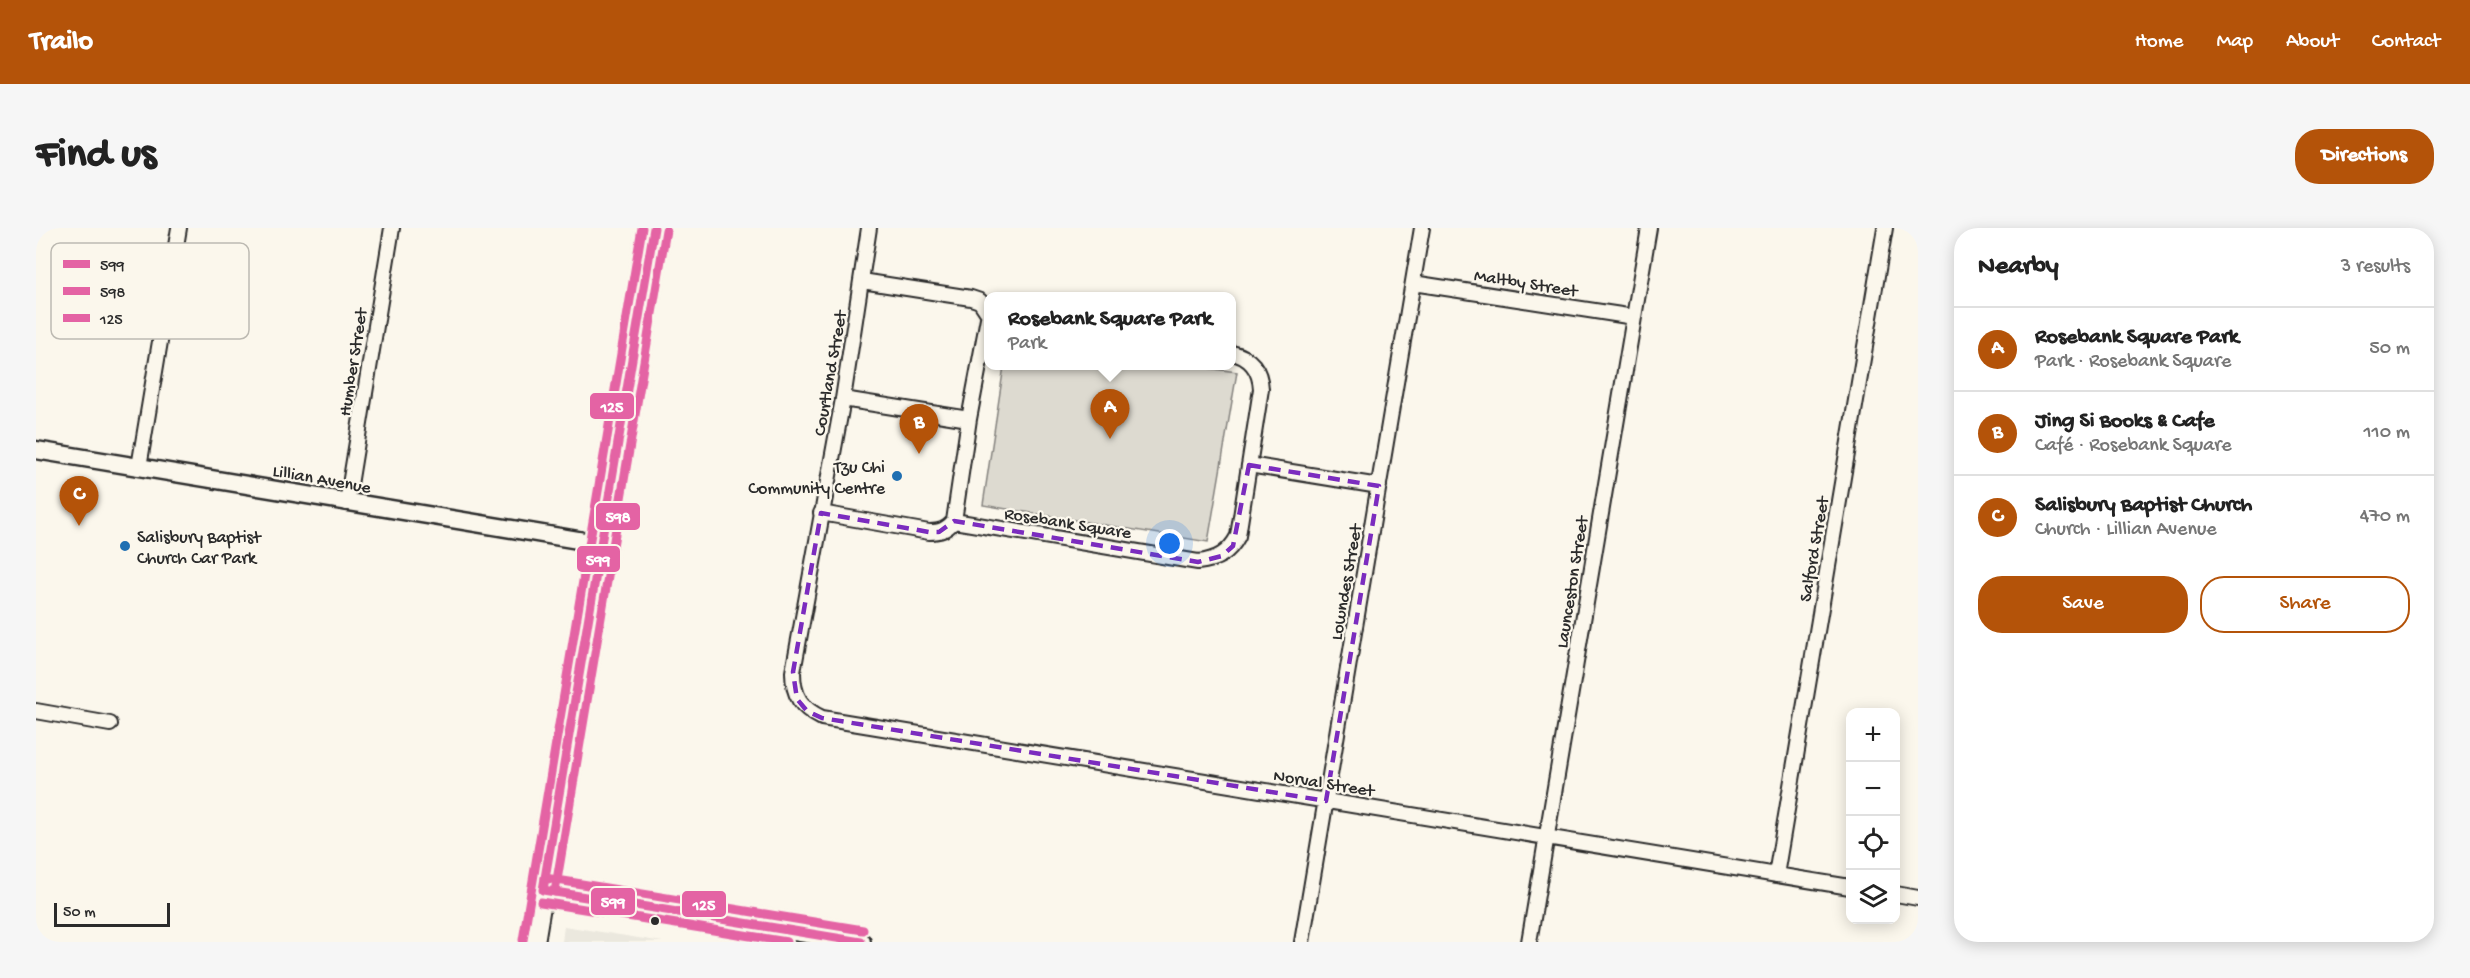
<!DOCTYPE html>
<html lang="en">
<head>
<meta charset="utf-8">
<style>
	:root { --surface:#fff; --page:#f6f6f6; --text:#222; --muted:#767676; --line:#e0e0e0; --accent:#b45309 }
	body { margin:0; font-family:"Gochi Hand",sans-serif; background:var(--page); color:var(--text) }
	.controls { position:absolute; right:18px; bottom:18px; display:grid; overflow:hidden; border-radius:12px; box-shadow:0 3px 15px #0003 }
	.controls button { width:54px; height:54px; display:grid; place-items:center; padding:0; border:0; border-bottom:2px solid var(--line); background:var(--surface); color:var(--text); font:30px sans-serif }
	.scale { position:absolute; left:18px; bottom:15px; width:116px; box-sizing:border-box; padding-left:6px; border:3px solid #2b2b2b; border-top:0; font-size:16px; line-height:21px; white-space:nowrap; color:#2b2b2b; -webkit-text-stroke:4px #fbf7ec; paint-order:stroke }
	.you { position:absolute; left:1134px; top:316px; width:21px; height:21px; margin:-15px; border:4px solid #fff; border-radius:50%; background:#1a73e8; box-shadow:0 0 0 9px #1a73e833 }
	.badge { display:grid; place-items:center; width:39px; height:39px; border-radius:50%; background:var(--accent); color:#fff; font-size:20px; font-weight:700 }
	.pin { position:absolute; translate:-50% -50px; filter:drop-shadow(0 2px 3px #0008) }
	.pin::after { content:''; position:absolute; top:32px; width:21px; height:18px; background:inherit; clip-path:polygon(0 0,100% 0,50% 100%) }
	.popup { position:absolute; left:948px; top:64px; width:252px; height:78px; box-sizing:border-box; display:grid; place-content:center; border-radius:12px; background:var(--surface); filter:drop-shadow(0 2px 4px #0005); font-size:20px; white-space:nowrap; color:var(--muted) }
	.popup b { font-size:22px; color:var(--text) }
	.popup::after { content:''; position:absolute; left:50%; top:100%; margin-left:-12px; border:12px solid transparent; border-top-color:var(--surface) }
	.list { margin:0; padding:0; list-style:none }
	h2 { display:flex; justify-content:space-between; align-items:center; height:78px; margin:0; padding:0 24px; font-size:26px }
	h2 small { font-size:20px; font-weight:400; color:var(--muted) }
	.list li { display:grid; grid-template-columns:39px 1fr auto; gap:18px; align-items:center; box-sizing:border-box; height:84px; padding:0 24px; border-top:2px solid var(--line) }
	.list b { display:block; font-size:22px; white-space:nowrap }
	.list p { margin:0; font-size:20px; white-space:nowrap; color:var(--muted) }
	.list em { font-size:20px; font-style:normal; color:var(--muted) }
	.actions { display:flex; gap:12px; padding:18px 24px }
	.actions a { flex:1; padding:14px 0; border:2px solid var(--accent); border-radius:24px; text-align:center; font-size:21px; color:var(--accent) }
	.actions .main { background:var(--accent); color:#fff }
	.icon { flex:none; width:33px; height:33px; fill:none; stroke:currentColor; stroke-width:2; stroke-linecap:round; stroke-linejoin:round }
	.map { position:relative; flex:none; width:1882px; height:714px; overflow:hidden; border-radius:24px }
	header { display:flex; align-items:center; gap:36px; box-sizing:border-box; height:84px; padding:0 30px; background:var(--accent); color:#fff }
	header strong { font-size:28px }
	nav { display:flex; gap:33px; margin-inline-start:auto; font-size:21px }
	.intro { display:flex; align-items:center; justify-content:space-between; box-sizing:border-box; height:144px; padding:0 36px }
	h1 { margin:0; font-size:42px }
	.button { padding:15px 27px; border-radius:24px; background:var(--accent); color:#fff; font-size:21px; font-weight:700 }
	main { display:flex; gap:36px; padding:0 36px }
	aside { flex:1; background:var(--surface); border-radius:24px; box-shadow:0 3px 15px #0003 }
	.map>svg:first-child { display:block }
	.built { fill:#ebe8de }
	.green { fill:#dddad0; stroke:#84827e; stroke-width:1.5 }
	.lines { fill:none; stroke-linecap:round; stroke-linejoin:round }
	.minor-casing { stroke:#2b2b2b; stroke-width:18 }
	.tertiary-casing { stroke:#2b2b2b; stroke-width:21 }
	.secondary-casing { stroke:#2b2b2b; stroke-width:22 }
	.minor { stroke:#fbf7ec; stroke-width:14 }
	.tertiary { stroke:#fbf7ec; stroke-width:16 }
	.secondary { stroke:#fbf7ec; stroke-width:18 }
	.bus-1-casing { stroke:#fbf7ec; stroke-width:14 }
	.bus-2-casing { stroke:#fbf7ec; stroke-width:14 }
	.bus-3-casing { stroke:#fbf7ec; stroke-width:14 }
	.bus-1 { stroke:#e463a4; stroke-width:9 }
	.bus-2 { stroke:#e463a4; stroke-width:9 }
	.bus-3 { stroke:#e463a4; stroke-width:9 }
	.marked { fill:none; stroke:#7b2cbf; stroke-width:4.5; stroke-dasharray:12 8; stroke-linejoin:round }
	.poi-dot { fill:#1f6fb2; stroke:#fbf7ec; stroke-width:2 }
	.bus-dot { fill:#2b2b2b; stroke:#fbf7ec; stroke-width:2 }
	.labels { text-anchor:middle; stroke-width:4.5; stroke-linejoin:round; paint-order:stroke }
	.street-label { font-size:18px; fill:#2b2b2b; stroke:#fbf7ec }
	.poi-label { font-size:18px; fill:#2b2b2b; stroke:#fbf7ec; text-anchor:end }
	.key { fill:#fbf7ec; stroke:#bdbab2; stroke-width:1.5 }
	.key-label { font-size:16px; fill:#2b2b2b }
	.line-badge { stroke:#fbf7ec; stroke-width:2 }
	.badge-label { font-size:16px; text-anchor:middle; font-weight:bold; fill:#fff }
</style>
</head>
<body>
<header>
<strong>Trailo</strong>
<nav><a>Home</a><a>Map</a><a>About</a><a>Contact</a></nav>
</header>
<div class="intro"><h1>Find us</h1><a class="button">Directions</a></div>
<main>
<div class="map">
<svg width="1882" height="714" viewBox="0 0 1882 714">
	<rect width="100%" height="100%" fill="#fbf7ec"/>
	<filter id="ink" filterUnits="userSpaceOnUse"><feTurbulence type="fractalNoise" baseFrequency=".0167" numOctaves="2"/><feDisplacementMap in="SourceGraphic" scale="12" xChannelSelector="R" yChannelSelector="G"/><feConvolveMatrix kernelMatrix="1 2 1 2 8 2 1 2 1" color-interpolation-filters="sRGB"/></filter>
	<g filter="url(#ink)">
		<path class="built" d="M528 698 627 714H526Z"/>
		<path class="green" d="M968 138H1156L1201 144 1172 314 947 277Z"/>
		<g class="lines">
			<g class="minor-casing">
				<path id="minor" d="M833 0 807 171 757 444C757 468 765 480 786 490L1814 659
					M826 53 935 70 944 73 952 85
					M1377 55 1598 89
					M952 90 933 191 918 293 1162 334C1181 332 1193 325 1202 308L1225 161C1224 142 1215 129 1196 125
					M807 171 933 191
					M1213 237 1343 258
					M103 239 143 0
					M311 275 356 0
					M785 285 893 304C904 304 910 302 918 293
					M0 483 74 496
					M1740 647 1849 0
					M1860 666 1882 670
					M1266 714 1386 0
					M1493 714 1613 0"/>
			</g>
			<g class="tertiary-casing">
				<path id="tertiary" d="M0 222 566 316"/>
			</g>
			<g class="secondary-casing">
				<path id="secondary" d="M507 662 825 714
					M499 714 618 0"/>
			</g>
			<use href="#minor" class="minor"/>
			<use href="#tertiary" class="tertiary"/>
			<use href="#secondary" class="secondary"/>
			<g class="bus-1-casing">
				<path id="bus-1" d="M507 662 618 0
					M507 662 825 714"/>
			</g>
			<g class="bus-2-casing">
				<path id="bus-2" d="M519 664 630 2
					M505 674 751 714"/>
			</g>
			<g class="bus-3-casing">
				<path id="bus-3" d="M509 650 827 702
					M487 712 606 0"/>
			</g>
			<use href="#bus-1" class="bus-1"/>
			<use href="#bus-2" class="bus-2"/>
			<use href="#bus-3" class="bus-3"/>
		</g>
	</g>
	<path class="marked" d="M1213 237 1343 258 1290 573 786 490 771 483 761 471 757 444 785 285 893 304H903L918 293 1162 334 1186 328 1197 318Z"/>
	<g class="poi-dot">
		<circle cx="861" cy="248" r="6"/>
		<circle cx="89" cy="318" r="6"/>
	</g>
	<circle class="bus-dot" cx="619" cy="693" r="5"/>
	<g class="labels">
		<g class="street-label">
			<text transform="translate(1490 54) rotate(9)" y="6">Maltby Street</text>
			<text transform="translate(316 134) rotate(-81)" y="6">Humber Street</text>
			<text transform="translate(793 145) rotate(-80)" y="6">Courtland Street</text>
			<text transform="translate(286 250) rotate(10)" y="6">Lillian Avenue</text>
			<text transform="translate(1032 294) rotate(9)" y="6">Rosebank Square</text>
			<text transform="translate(1777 321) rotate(-80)" y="6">Salford Street</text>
			<text transform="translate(1309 354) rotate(-80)" y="6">Lowndes Street</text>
			<text transform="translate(1535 354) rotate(-81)" y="6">Launceston Street</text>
			<text transform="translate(1288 554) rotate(9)" y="6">Norval Street</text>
		</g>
		<g class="poi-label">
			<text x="849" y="244">Tzu Chi<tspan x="849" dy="21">Community Centre</tspan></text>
			<text x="101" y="314" text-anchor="start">Salisbury Baptist<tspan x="101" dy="21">Church Car Park</tspan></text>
		</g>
	</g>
	<rect x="15" y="15" width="198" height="96" rx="9" class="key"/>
	<rect x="27" y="32" width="27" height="8" fill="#e463a4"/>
	<rect x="27" y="59" width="27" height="8" fill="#e463a4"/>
	<rect x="27" y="86" width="27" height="8" fill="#e463a4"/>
	<g class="key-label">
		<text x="64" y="42">599</text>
		<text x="64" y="69">598</text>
		<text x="64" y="96">125</text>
	</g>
	<g class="line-badge">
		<rect x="553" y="164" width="46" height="28" rx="6" fill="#e463a4"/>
		<rect x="559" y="274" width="46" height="29" rx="6" fill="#e463a4"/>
		<rect x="540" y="317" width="45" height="28" rx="6" fill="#e463a4"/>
		<rect x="554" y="659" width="46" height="29" rx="6" fill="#e463a4"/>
		<rect x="645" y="662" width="46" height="28" rx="6" fill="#e463a4"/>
	</g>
	<g class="badge-label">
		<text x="576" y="184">125</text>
		<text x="582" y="294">598</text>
		<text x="562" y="337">599</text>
		<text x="577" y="679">599</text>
		<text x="668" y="682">125</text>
	</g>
</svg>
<div class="controls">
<button>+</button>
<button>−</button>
<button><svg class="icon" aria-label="locate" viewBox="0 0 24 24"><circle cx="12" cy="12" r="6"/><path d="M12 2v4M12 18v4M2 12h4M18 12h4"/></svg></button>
<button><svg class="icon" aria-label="layers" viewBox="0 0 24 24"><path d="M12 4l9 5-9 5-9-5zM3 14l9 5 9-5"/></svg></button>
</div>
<div class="scale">50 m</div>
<div class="you"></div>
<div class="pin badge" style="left:1074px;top:211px">A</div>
<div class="popup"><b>Rosebank Square Park</b>Park</div>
<div class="pin badge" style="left:883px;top:226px">B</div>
<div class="pin badge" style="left:43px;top:298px">C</div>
</div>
<aside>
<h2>Nearby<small>3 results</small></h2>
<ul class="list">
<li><span class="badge">A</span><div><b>Rosebank Square Park</b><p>Park · Rosebank Square</p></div><em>50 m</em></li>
<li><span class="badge">B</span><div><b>Jing Si Books &amp; Cafe</b><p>Café · Rosebank Square</p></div><em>110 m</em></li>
<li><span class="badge">C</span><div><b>Salisbury Baptist Church</b><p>Church · Lillian Avenue</p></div><em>470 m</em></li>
</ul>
<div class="actions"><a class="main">Save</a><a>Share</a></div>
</aside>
</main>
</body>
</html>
